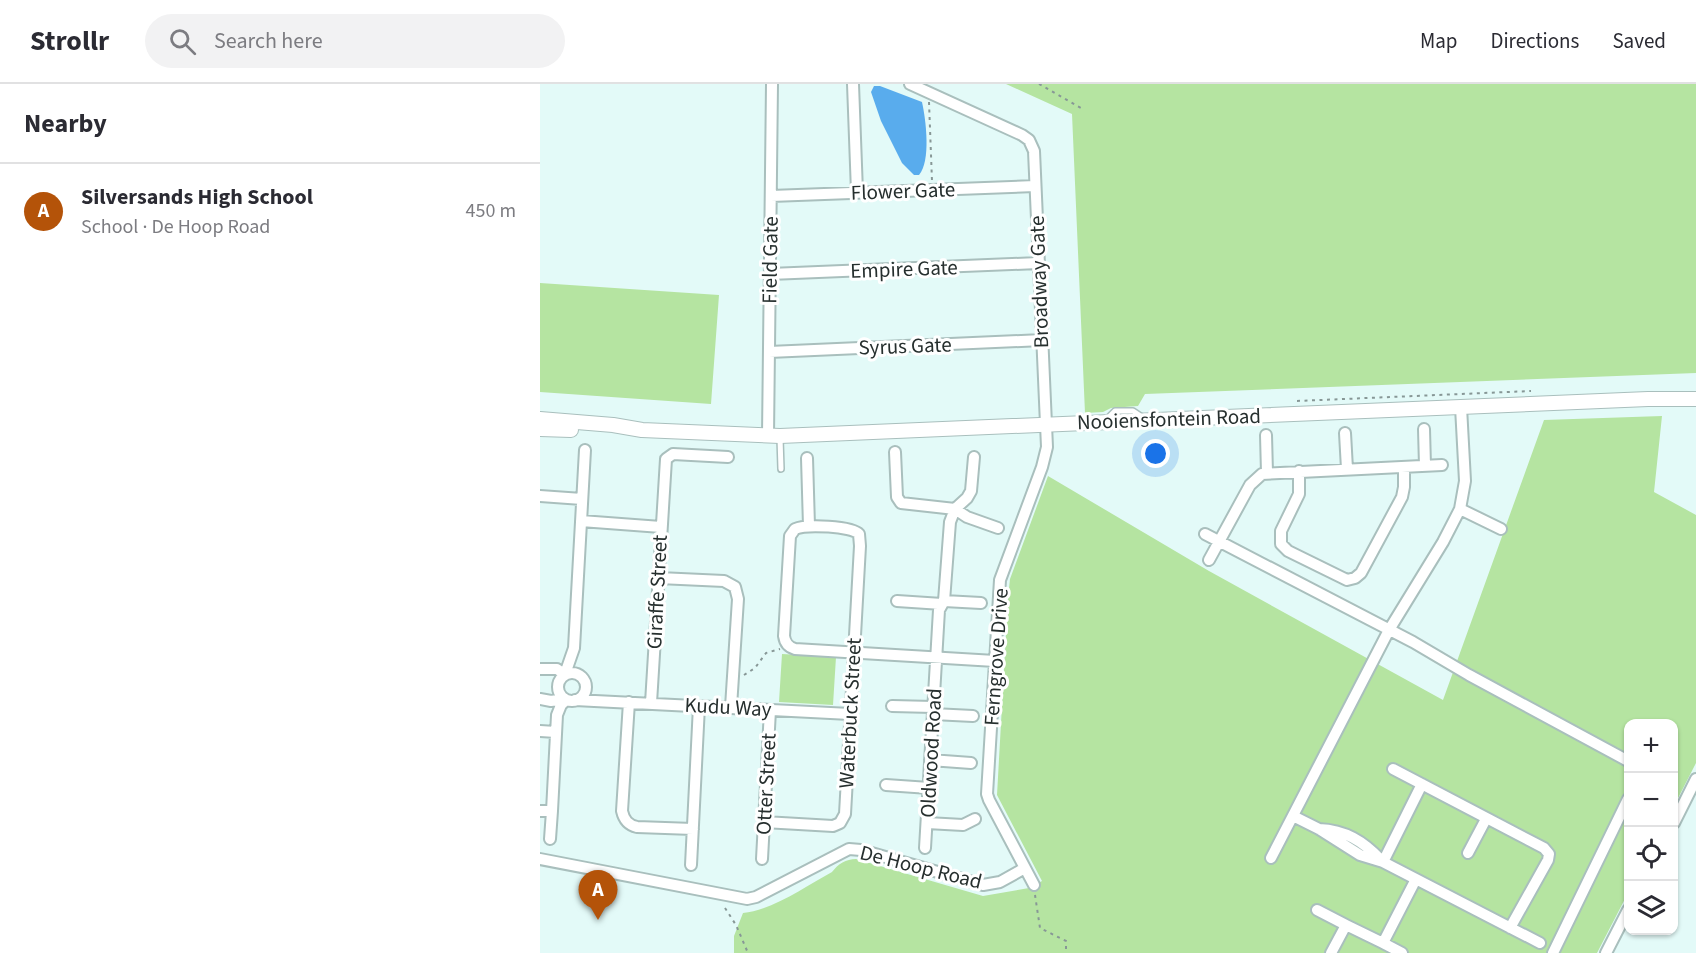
<!DOCTYPE html>
<html lang="en">
<head>
<meta charset="utf-8">
<style>
	:root { --surface:#fff; --page:#f2f2f3; --text:#2b2b33; --muted:#7c7c81; --line:#e1e1e2; --accent:#b45309 }
	body { margin:0; font-family:"Source Sans 3",sans-serif; background:var(--page); color:var(--text) }
	.controls { position:absolute; right:18px; bottom:18px; display:grid; overflow:hidden; border-radius:12px; box-shadow:0 2px 4px #0004 }
	.controls button { width:54px; height:54px; display:grid; place-items:center; padding:0; border:0; border-bottom:2px solid var(--line); background:var(--surface); color:var(--text); font:30px sans-serif }
	.you { position:absolute; left:616px; top:370px; width:21px; height:21px; margin:-15px; border:4px solid #fff; border-radius:50%; background:#1a73e8; box-shadow:0 0 0 9px #1a73e833 }
	.badge { display:grid; place-items:center; width:39px; height:39px; border-radius:50%; background:var(--accent); color:#fff; font-size:20px; font-weight:700 }
	.pin { position:absolute; translate:-50% -50px; filter:drop-shadow(0 2px 3px #0008) }
	.pin::after { content:''; position:absolute; top:32px; width:21px; height:18px; background:inherit; clip-path:polygon(0 0,100% 0,50% 100%) }
	.list { margin:0; padding:0; list-style:none }
	h2 { display:flex; justify-content:space-between; align-items:center; height:78px; margin:0; padding:0 24px; font-size:26px }
	h2 small { font-size:20px; font-weight:400; color:var(--muted) }
	.list li { display:grid; grid-template-columns:39px 1fr auto; gap:18px; align-items:center; box-sizing:border-box; height:96px; padding:0 24px; border-top:2px solid var(--line) }
	.list b { display:block; font-size:22px; white-space:nowrap }
	.list p { margin:0; font-size:20px; white-space:nowrap; color:var(--muted) }
	.list em { font-size:20px; font-style:normal; color:var(--muted) }
	.icon { flex:none; width:33px; height:33px; fill:none; stroke:currentColor; stroke-width:2; stroke-linecap:round; stroke-linejoin:round }
	.map { position:relative; flex:none; width:1156px; height:869px; overflow:hidden }
	header { display:flex; align-items:center; gap:36px; box-sizing:border-box; height:84px; padding:0 30px; background:var(--surface); border-bottom:2px solid var(--line) }
	header strong { font-size:28px }
	nav { display:flex; gap:33px; margin-inline-start:auto; font-size:21px }
	.search { width:420px; height:54px; background:var(--page); display:flex; align-items:center; gap:15px; box-sizing:border-box; padding:0 21px; border-radius:33px; color:var(--muted); font-size:22px }
	main { display:flex }
	aside { flex:1; background:var(--surface) }
	.map>svg:first-child { display:block }
	.green { fill:#b5e4a1 }
	.water { fill:#59aced }
	.lines { fill:none; stroke-linecap:round; stroke-linejoin:round }
	.service-casing { stroke:#a9bfbd; stroke-width:8 }
	.minor-casing { stroke:#a9bfbd; stroke-width:14 }
	.tertiary-casing { stroke:#a9bfbd; stroke-width:16 }
	.path { stroke:#879796; stroke-width:2; stroke-dasharray:3 4.5; stroke-linecap:butt }
	.service { stroke:#fff; stroke-width:5 }
	.minor { stroke:#fff; stroke-width:10 }
	.tertiary { stroke:#fff; stroke-width:14 }
	.labels { text-anchor:middle; stroke-width:6; stroke-linejoin:round; paint-order:stroke }
	.street-label { font-size:21px; fill:#262f2e; stroke:#fff }
</style>
</head>
<body>
<header>
<strong>Strollr</strong>
<div class="search"><svg class="icon" aria-label="search" viewBox="0 0 24 24"><circle cx="10" cy="10" r="6"/><path d="M15 15l6 6"/></svg>Search here</div>
<nav><a>Map</a><a>Directions</a><a>Saved</a></nav>
</header>
<main>
<aside>
<h2>Nearby<small></small></h2>
<ul class="list">
<li><span class="badge">A</span><div><b>Silversands High School</b><p>School · De Hoop Road</p></div><em>450 m</em></li>
</ul>
</aside>
<div class="map">
<svg width="1156" height="869" viewBox="0 0 1156 869">
	<rect width="100%" height="100%" fill="#e3faf8"/>
	<path class="green" d="M466 0H1156V289L605 310 598 322 571 324 563 328 545 329 532 30Z
		M0 199 179 211 171 320 0 308Z
		M1122 332 1114 408 1156 431V679L1134 722V640H1088V809L1057 869H194V852L203 829C233 826 266 802 292 788 298 780 306 775 316 775L443 812 489 804 502 797 457 711 468 514 470 495 508 392 669 487 903 616 1004 336Z
		M242 570 296 573 293 621 239 618Z"/>
	<path class="water" d="M334 2H340L382 18C386 36 391 77 379 91H374L362 79 341 37 331 8Z"/>
	<g class="lines">
		<g class="service-casing">
			<path id="service" d="M566 336 575 327H593L602 333
				M240 354 241 385"/>
		</g>
		<g class="minor-casing">
			<path id="minor" d="M313 0 317 108
				M370 0 482 51 489 56 494 67 507 363 502 383 460 496 447 710 449 716 494 801
				M231 112 495 102
				M230 190 498 179
				M229 268 502 256
				M884 345 885 382
				M805 349 807 385
				M726 351 727 389
				M228 352 232 0
				M355 368 357 413 361 419 415 425 427 433 458 444
				M267 374 269 442
				M759 387V410L741 447V460L748 467 807 496 815 494 821 489 862 413 864 403V383
				M0 412 42 415
				M920 425 961 445
				M41 437 121 443
				M665 450 873 558 929 591 1088 677
				M669 476 710 401 722 390 902 381
				M119 494 184 497 195 503 198 515 191 623
				M357 517 402 520
				M404 517 441 519
				M0 585H17L24 590
				M18 603a14 14 0 1 1 28 0a14 14 0 1 1-28 0Z
				M25 590 34 564 45 366
				M0 615 11 617 24 615
				M35 616 310 630
				M89 618 82 727C84 736 88 741 97 743L153 745
				M111 619 126 375 133 370 188 373
				M352 622 393 623
				M393 630 433 632
				M0 647 16 648
				M390 676 431 679
				M853 685 1004 764 1009 770 1008 776 970 844
				M882 700 843 778 1000 859
				M346 701 389 704
				M0 727H12L17 631 21 621 26 616
				M753 732 779 745 820 771 843 778
				M224 738 293 742 300 739 305 730C310 641 315 551 320 462L319 450C312 442 266 440 255 445L250 452 244 552C245 559 248 563 255 565L455 577
				M387 739 423 741 435 735
				M1134 739 1156 695
				M779 745C805 746 823 757 841 776
				M10 755 12 727
				M385 764 399 526 404 517 410 438 415 425 427 414 431 407 434 373
				M928 769 946 735
				M731 774 849 546 903 458 920 425 925 397 921 323
				M0 775 207 815 216 813 309 765 321 766 443 801 460 798 485 784
				M222 775 230 626
				M151 781 159 622
				M777 826 806 841
				M843 859 862 869
				M791 869 806 841 843 859 876 795
				M1013 869 1088 715
				M1066 869 1088 826"/>
		</g>
		<g class="tertiary-casing">
			<path id="tertiary" d="M0 335 73 341 102 346 240 352 1108 315H1156
				M0 345 31 346"/>
		</g>
		<path class="path" d="M499 0 541 24
			M389 18 392 97
			M757 317 991 307
			M204 591 215 584 226 569 240 565
			M495 811 500 844 526 857V869
			M185 824 196 841 208 869"/>
		<use href="#service" class="service"/>
		<use href="#minor" class="minor"/>
		<use href="#tertiary" class="tertiary"/>
	</g>
	<g class="labels">
		<g class="street-label">
			<text transform="translate(363 107) rotate(-2)" y="7">Flower Gate</text>
			<text transform="translate(230 176) rotate(-89)" y="7">Field Gate</text>
			<text transform="translate(364 185) rotate(-2)" y="7">Empire Gate</text>
			<text transform="translate(499 198) rotate(-92)" y="7">Broadway Gate</text>
			<text transform="translate(365 262) rotate(-2)" y="7">Syrus Gate</text>
			<text transform="translate(629 335) rotate(-2)" y="7">Nooiensfontein Road</text>
			<text transform="translate(117 508) rotate(-87)" y="7">Giraffe Street</text>
			<text transform="translate(456 573) rotate(-86)" y="7">Ferngrove Drive</text>
			<text transform="translate(188 623) rotate(3)" y="7">Kudu Way</text>
			<text transform="translate(310 629) rotate(-87)" y="7">Waterbuck Street</text>
			<text transform="translate(391 669) rotate(-87)" y="7">Oldwood Road</text>
			<text transform="translate(226 700) rotate(-87)" y="7">Otter Street</text>
			<text transform="translate(381 783) rotate(14)" y="7">De Hoop Road</text>
		</g>
	</g>
</svg>
<div class="controls">
<button>+</button>
<button>−</button>
<button><svg class="icon" aria-label="locate" viewBox="0 0 24 24"><circle cx="12" cy="12" r="6"/><path d="M12 2v4M12 18v4M2 12h4M18 12h4"/></svg></button>
<button><svg class="icon" aria-label="layers" viewBox="0 0 24 24"><path d="M12 4l9 5-9 5-9-5zM3 14l9 5 9-5"/></svg></button>
</div>
<div class="you"></div>
<div class="pin badge" style="left:58px;top:836px">A</div>
</div>
</main>
</body>
</html>
